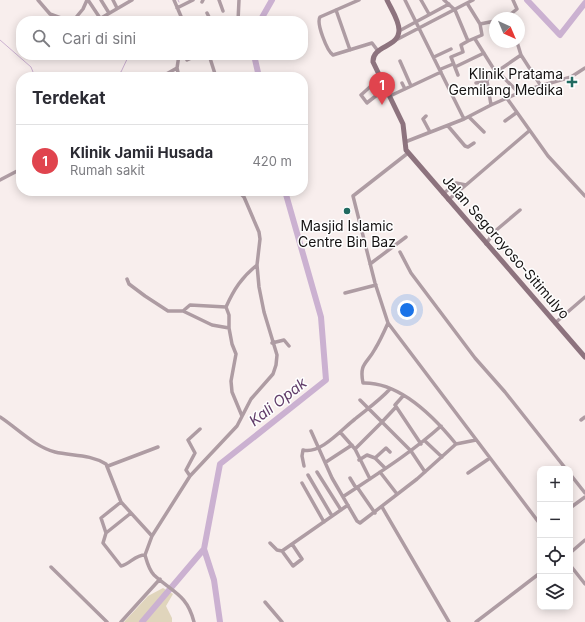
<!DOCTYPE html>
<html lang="id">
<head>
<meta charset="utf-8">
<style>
	:root { --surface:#fff; --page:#f7f7f7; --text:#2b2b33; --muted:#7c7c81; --line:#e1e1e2; --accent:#216a60 }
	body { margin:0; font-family:Inter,sans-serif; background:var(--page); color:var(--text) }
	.controls { position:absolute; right:12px; bottom:12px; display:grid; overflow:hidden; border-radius:8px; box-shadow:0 2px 10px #0003 }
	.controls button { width:36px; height:36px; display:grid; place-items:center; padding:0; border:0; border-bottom:1px solid var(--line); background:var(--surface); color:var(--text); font:20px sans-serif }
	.compass { position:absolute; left:489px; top:12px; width:36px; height:36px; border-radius:50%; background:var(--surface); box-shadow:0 2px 10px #0003; rotate:136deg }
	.you { position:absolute; left:407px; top:310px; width:14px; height:14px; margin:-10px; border:3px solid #fff; border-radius:50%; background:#1a73e8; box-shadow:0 0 0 6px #1a73e833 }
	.badge { display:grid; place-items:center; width:26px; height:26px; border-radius:50%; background:var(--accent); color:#fff; font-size:13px; font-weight:700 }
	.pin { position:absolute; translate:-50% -33px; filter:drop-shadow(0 1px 2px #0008) }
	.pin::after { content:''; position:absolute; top:21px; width:14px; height:12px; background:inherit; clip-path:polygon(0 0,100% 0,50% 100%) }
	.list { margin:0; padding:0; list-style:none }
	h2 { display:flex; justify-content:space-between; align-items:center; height:52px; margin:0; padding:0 16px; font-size:17px }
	h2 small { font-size:13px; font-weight:400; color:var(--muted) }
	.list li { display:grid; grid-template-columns:26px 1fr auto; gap:12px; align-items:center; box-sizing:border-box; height:72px; padding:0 16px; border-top:1px solid var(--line) }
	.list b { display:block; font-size:15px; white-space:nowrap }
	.list p { margin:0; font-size:13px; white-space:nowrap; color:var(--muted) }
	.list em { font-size:13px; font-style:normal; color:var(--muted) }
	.icon { flex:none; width:22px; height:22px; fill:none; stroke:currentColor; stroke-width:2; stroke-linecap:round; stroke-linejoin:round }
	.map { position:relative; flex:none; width:585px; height:622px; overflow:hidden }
	.search { position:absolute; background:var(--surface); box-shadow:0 2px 10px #0003; left:16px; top:16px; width:292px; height:44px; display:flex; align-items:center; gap:10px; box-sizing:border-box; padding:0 14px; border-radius:16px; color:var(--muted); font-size:15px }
	.panel { position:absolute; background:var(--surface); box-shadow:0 2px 10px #0003; left:16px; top:72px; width:292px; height:124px; border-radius:16px }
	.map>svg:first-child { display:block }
	.green { fill:#e0d5bc }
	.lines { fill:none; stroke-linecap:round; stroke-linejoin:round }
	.stream { stroke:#cbb1d1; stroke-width:1 }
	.river { stroke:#cbb1d1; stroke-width:6 }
	.street { stroke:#ae9ca3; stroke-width:3.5 }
	.secondary { stroke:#8d737e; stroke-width:5 }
	.poi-dot { fill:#216a60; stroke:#fefefe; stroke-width:1.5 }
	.labels { text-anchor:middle; stroke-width:3; stroke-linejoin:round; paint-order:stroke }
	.poi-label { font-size:14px; fill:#151212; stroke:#fefefe; text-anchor:end }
	.street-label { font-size:14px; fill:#151212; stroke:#fefefe }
	.water-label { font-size:15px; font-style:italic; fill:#623e6a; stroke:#fefefe }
</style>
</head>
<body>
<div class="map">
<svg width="585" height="622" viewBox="0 0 585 622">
	<rect width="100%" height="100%" fill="#f8eeed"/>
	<path class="green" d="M163 588 173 594 166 606 172 618V622H124L148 596Z"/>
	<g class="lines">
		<path class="stream" d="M178 0 179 2
			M0 40 31 67 35 77
			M94 77C104 75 112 77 121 72L129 55"/>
		<path class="river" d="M527 0 560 35 585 3
			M260 21 272 0
			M254 55 259 77
			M142 622 204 549
			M220 622 214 580 204 549 220 464 326 380 321 317 285 191"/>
		<path class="street" d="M38 0 50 14 69 21
			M88 0 100 18
			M101 0 109 13
			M113 0 117 8
			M174 0 183 21
			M219 0 223 11
			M359 0 320 17C316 23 327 51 333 55L372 43 378 51
			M405 0 464 119
			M421 0 429 14
			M444 0 455 10 468 41 482 35 480 24 495 21
			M202 2 203 0
			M467 3 473 0
			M177 8 193 0
			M336 10 350 50
			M207 13 211 21
			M226 18 227 21
			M506 18 517 9 513 0
			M73 21 83 9 87 0
			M96 21 132 0
			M238 21 239 0
			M399 31 449 4
			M475 39 495 71
			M396 40 467 3 480 24
			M517 42 521 55 541 86
			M209 55 216 77
			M434 57 451 49
			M187 60 198 55
			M400 61 411 86
			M455 67 484 53
			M441 69 453 64
			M496 70 518 92
			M458 75 451 57 463 52 461 45 468 41
			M161 77 177 68
			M179 77 177 68 179 55
			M402 83 405 89
			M476 83 487 81
			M380 93 372 85 361 95 367 103 368 102 386 88
			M390 96 441 72
			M506 97 548 156 585 196
			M491 105 487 81 489 77 521 55
			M426 116 423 119 430 132
			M469 117 484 132
			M505 121 516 113
			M448 126 465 146 468 147 474 143
			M405 142 464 119 491 105 523 91 571 77 585 68
			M408 153 353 196 375 283 388 323 540 524
			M0 180 21 169
			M443 194 456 183 466 185 529 131
			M448 200 466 185
			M486 244 494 232 520 210
			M400 252 411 273 475 358 505 392 566 469
			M370 264 406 237
			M127 279 129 284 145 296 168 311H183L212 325 229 328
			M345 293 376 285
			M183 311 190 305 226 307
			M388 323C384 332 380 341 375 349 367 364 359 363 363 383 400 382 435 418 456 444
			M555 323 585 297
			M272 343 284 340 289 346
			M403 396 395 405 421 444
			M360 400 411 451 425 472
			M242 416 232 392 231 381 236 354 232 344 229 328V315L226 307C234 289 242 277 257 265
			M0 417C17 428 35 447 55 452 72 456 90 454 106 464L121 502 152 536
			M581 420 585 417
			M382 422 396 407
			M311 431 332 478 357 521 360 523 417 479 456 444 476 440
			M340 432 355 449 370 479
			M425 441 442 457
			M355 449 382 422
			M375 458 386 448 390 452
			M359 460 367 455 375 458 385 468
			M326 462 352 445
			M108 466 158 447
			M304 466 302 456 303 450C320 455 342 429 355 419 367 409 379 401 390 389
			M317 472 341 510
			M380 472 397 494
			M468 473 490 458
			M570 474 585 493
			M308 475 332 516
			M190 476 186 470 195 453 188 440 200 429
			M350 478 356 488
			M302 483 324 522
			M357 487 375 513
			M344 496C377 474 411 453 441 426
			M121 502 101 518 106 533 103 543 121 566C130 564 135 555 145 555
			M382 507 449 622
			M570 508 585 497
			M106 533 131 513
			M270 543 277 550 282 551 293 566 302 559 292 544
			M282 551 348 505
			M570 553 585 540
			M570 565 585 584
			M51 567 107 622
			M265 602 282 622
			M121 622 160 579
			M194 622C187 594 172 592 154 575 149 570 147 562 145 555L152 536 190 476 237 426 251 399 273 374 276 365 277 355 264 312 259 287 257 265 260 239 259 232 244 197 238 191
			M476 622 540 573"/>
		<path class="secondary" d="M387 0C391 9 399 20 399 30 399 48 372 45 373 62L403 124 406 150 585 357"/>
	</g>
	<g class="poi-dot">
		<path d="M570 76h4v4h4v4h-4v4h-4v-4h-4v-4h4z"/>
		<circle cx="347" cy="211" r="4"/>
	</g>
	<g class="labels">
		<g class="poi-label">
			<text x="563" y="79">Klinik Pratama<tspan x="563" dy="16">Gemilang Medika</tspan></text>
			<text x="347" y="231" text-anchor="middle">Masjid Islamic<tspan x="347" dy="16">Centre Bin Baz</tspan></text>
		</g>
		<g class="street-label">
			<text transform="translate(506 247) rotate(49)" y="5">Jalan Segoroyoso-Sitimulyo</text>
		</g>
		<g class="water-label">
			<text transform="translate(278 402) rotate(-38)" y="5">Kali Opak</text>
		</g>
	</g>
</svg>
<div class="controls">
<button>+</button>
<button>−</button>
<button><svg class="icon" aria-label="locate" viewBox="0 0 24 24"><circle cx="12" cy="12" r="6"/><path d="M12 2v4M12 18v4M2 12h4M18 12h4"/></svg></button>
<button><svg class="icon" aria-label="layers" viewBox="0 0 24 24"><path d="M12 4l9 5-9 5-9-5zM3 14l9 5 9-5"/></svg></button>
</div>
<svg class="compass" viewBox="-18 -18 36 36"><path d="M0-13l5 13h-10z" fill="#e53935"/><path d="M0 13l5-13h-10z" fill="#7c7c81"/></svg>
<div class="you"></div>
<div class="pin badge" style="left:382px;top:105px;background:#e0444e">1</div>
<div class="search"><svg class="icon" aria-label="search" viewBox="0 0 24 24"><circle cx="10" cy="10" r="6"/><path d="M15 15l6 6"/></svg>Cari di sini</div>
<section class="panel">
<h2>Terdekat<small></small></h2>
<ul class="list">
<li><span class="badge" style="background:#e0444e">1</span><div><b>Klinik Jamii Husada</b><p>Rumah sakit</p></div><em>420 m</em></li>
</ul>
</section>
</div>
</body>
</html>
